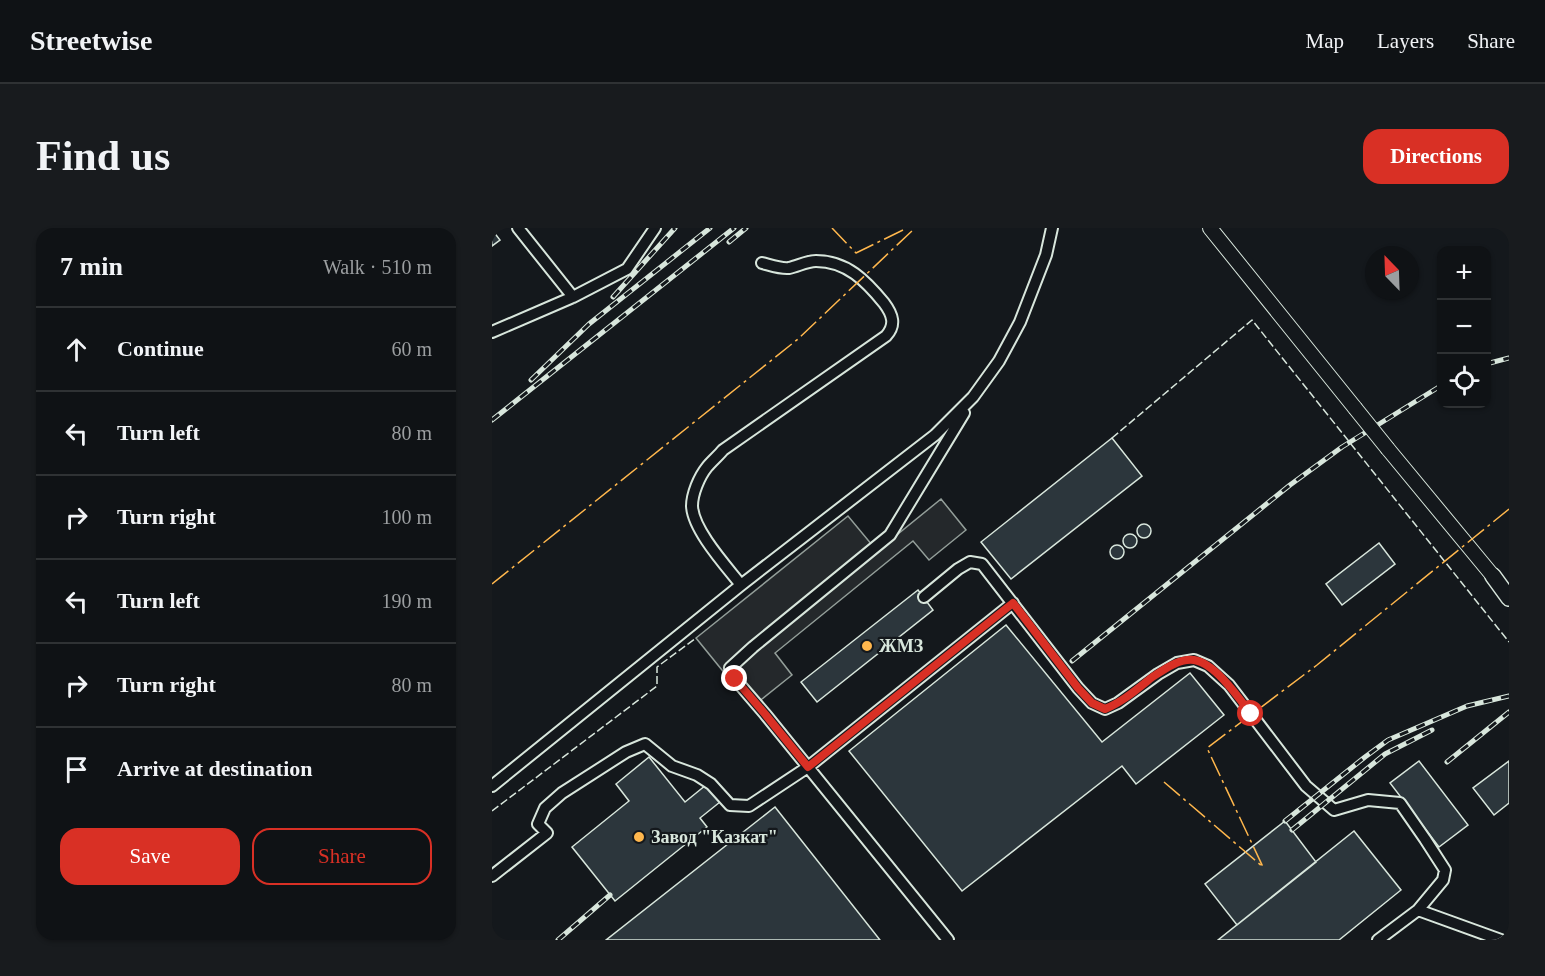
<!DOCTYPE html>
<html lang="en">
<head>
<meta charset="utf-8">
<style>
	:root { --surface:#0f1215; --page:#181b1e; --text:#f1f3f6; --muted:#9b9ea0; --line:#2f3234; --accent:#d93025 }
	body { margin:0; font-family:Georgia,serif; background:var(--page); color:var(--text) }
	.controls { position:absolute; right:18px; top:18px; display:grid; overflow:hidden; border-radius:12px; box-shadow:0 2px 4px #0004 }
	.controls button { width:54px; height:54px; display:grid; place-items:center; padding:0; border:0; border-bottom:2px solid var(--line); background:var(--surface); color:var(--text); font:30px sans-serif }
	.compass { position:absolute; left:873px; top:18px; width:54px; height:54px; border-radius:50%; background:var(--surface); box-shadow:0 2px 4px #0004; rotate:337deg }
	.stop { position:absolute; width:18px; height:18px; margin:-14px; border:4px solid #d93025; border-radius:50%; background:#fff }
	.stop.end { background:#d93025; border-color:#fff; box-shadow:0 2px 6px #0008 }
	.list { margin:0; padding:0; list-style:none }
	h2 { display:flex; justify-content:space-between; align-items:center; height:78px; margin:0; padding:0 24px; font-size:26px }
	h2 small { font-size:20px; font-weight:400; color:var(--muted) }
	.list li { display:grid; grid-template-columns:39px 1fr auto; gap:18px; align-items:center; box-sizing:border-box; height:84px; padding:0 24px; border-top:2px solid var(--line) }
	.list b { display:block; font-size:22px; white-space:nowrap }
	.list em { font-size:20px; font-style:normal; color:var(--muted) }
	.actions { display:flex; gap:12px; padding:18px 24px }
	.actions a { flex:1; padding:14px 0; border:2px solid var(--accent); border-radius:18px; text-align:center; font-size:21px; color:var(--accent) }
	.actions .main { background:var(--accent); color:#fff }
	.icon { flex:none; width:33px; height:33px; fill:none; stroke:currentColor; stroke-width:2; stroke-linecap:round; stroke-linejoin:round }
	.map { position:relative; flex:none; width:1017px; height:712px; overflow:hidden; border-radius:18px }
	header { display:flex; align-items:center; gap:36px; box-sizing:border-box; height:84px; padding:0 30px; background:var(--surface); border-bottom:2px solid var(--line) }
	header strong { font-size:28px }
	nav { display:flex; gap:33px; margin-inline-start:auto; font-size:21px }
	.intro { display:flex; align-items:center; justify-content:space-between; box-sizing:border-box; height:144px; padding:0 36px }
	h1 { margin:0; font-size:42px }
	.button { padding:15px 27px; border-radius:18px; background:var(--accent); color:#fff; font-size:21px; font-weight:700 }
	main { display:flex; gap:36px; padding:0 36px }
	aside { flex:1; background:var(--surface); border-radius:18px; box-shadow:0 2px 4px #0004 }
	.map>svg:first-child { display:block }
	.parking { fill:#24282b; stroke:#939e99; stroke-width:1.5 }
	.building { fill:#2c363c; stroke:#d8e6dc; stroke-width:1.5 }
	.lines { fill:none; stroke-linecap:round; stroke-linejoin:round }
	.minor-casing { stroke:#d8e6dc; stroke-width:14 }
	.major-casing { stroke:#d8e6dc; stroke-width:16 }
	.highway-casing { stroke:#d8e6dc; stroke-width:18 }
	.minor { stroke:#14181c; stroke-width:10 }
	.major { stroke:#14181c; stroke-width:14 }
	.highway { stroke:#14181c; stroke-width:15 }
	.rail-casing { stroke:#d8e6dc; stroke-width:5 }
	.rail { stroke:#14181c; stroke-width:3; stroke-dasharray:9; stroke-linecap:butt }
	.major-bridge-casing { stroke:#d8e6dc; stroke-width:16; stroke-linecap:butt }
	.major-bridge { stroke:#14181c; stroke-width:14 }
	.fence { stroke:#d8e6dc; stroke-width:1.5; stroke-dasharray:8 3; stroke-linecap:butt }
	.power { stroke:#ffb74d; stroke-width:1.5; stroke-dasharray:21 4.5 3 4.5; stroke-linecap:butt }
	.route { stroke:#d93025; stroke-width:8 }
	.poi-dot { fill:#ffb74d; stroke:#14181c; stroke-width:2 }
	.labels { text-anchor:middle; stroke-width:4.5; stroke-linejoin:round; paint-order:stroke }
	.poi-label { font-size:18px; font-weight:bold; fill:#d8e6dc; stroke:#14181c; text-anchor:start }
</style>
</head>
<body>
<header>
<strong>Streetwise</strong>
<nav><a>Map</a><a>Layers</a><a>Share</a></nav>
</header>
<div class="intro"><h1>Find us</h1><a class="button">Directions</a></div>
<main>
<aside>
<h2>7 min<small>Walk · 510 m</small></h2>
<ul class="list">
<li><svg class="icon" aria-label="ahead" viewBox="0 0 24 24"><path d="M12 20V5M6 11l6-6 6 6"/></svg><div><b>Continue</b></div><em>60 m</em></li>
<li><svg class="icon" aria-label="left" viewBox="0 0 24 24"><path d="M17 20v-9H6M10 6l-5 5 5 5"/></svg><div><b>Turn left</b></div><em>80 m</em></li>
<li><svg class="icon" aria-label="right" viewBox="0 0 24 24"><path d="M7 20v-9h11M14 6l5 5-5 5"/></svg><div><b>Turn right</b></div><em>100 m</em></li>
<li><svg class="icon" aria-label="left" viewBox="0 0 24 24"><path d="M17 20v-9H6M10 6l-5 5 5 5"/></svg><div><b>Turn left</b></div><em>190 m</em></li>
<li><svg class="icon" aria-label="right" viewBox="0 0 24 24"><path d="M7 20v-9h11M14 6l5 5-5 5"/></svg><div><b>Turn right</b></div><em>80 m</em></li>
<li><svg class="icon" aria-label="arrive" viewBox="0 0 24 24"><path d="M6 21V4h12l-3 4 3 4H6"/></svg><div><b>Arrive at destination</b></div></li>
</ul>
<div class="actions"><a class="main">Save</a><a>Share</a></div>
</aside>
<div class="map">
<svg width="1017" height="712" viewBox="0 0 1017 712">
	<rect width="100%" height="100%" fill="#14181c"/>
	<path class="parking" d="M449 271 474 302 437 332 421 313 283 425 300 447 260 479 204 410 356 288 385 323Z"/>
	<path class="building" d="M1 3 8 12 0 18V4Z
		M620 210 650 248 519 351 489 314Z
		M645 303a7 7 0 1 1 14 0a7 7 0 1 1-14 0Z
		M631 313a7 7 0 1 1 14 0a7 7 0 1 1-14 0Z
		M887 315 903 336 850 377 834 356Z
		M618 324a7 7 0 1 1 14 0a7 7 0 1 1-14 0Z
		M426 362 441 382 325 474 309 454Z
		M514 397 610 514 698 445 732 487 644 556 630 538 470 663 357 523Z
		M157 529 193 574 214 557 228 574 208 590 215 599 123 673 80 619 137 573 124 556Z
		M927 533 976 597 947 619 898 555Z
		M1017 533V575L1002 587 981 560Z
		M283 579 388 712H114Z
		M793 593 824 634 745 697 713 656Z
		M862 603 909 662 847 712H726Z"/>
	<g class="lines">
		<g class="minor-casing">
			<path id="minor" d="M26 0 81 69
				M0 104 81 69 135 41 163 0
				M249 357C234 338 201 302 200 278 200 266 207 249 215 239 220 233 226 228 231 222L394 108C404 97 401 87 392 75 374 53 355 33 324 33 315 33 306 38 297 40 289 41 278 37 270 35
				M432 369 466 341 478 334 490 336 586 460 600 475 613 481 626 475 666 446 685 435 702 432 716 438 737 457 814 558 842 582 876 572 908 575 933 611 953 642 951 652 926 682
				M0 558 249 357 443 207 481 169 507 133 528 94 554 27 560 0
				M0 648 55 605 46 596 53 580 70 565 134 524 153 516 180 538 205 547 219 556 238 577 257 578 316 539 521 375
				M456 712 273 486 243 451 238 440 261 419 398 307 472 185
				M886 712 926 682 1009 712"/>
		</g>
		<g class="major-casing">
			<path id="major" d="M718 0 863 180
				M896 221 1001 348"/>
		</g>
		<g class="highway-casing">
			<path id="highway" d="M1001 348 1017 370"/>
		</g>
		<use href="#minor" class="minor"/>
		<use href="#major" class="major"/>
		<use href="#highway" class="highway"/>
		<g class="rail-casing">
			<path id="rail" d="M237 14 254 0
				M121 69 183 0
				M994 136 1017 130
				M39 152 97 96 218 0
				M0 192 242 0
				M580 433 798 257 850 219 950 157
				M955 534 1017 484
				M793 593 873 529 896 512 975 478 1017 468
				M800 602 893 526 940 502
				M66 712 118 667"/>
		</g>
		<use href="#rail" class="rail"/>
		<g class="major-bridge-casing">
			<path id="major-bridge" d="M863 180 896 221"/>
		</g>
		<use href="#major-bridge" class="major-bridge"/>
		<path class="fence" d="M620 210 760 92 1017 414
			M0 583 165 458V439L204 410"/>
		<path class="power" d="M340 0 364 25 415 0
			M0 356 306 111 423 0
			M672 554 771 639 715 520 825 437 1017 281"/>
	</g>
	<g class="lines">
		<path class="route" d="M243 451 273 486 316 539 521 375 586 460 600 475 613 481C630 474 644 462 659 450 671 442 687 430 702 432 723 435 747 470 759 486"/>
	</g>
	<g class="poi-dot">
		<circle cx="375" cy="418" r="6"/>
		<circle cx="147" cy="609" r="6"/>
	</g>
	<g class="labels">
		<g class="poi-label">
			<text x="387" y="424">ЖМЗ</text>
			<text x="159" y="615">Завод "Казкат"</text>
		</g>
	</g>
</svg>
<div class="controls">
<button>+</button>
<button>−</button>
<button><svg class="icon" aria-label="locate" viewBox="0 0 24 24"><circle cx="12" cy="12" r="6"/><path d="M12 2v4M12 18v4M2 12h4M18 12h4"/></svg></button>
</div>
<svg class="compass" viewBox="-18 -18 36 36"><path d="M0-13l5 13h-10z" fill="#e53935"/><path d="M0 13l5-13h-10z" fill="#9b9ea0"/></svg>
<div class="stop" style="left:759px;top:486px"></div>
<div class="stop end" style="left:243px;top:451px"></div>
</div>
</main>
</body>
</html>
